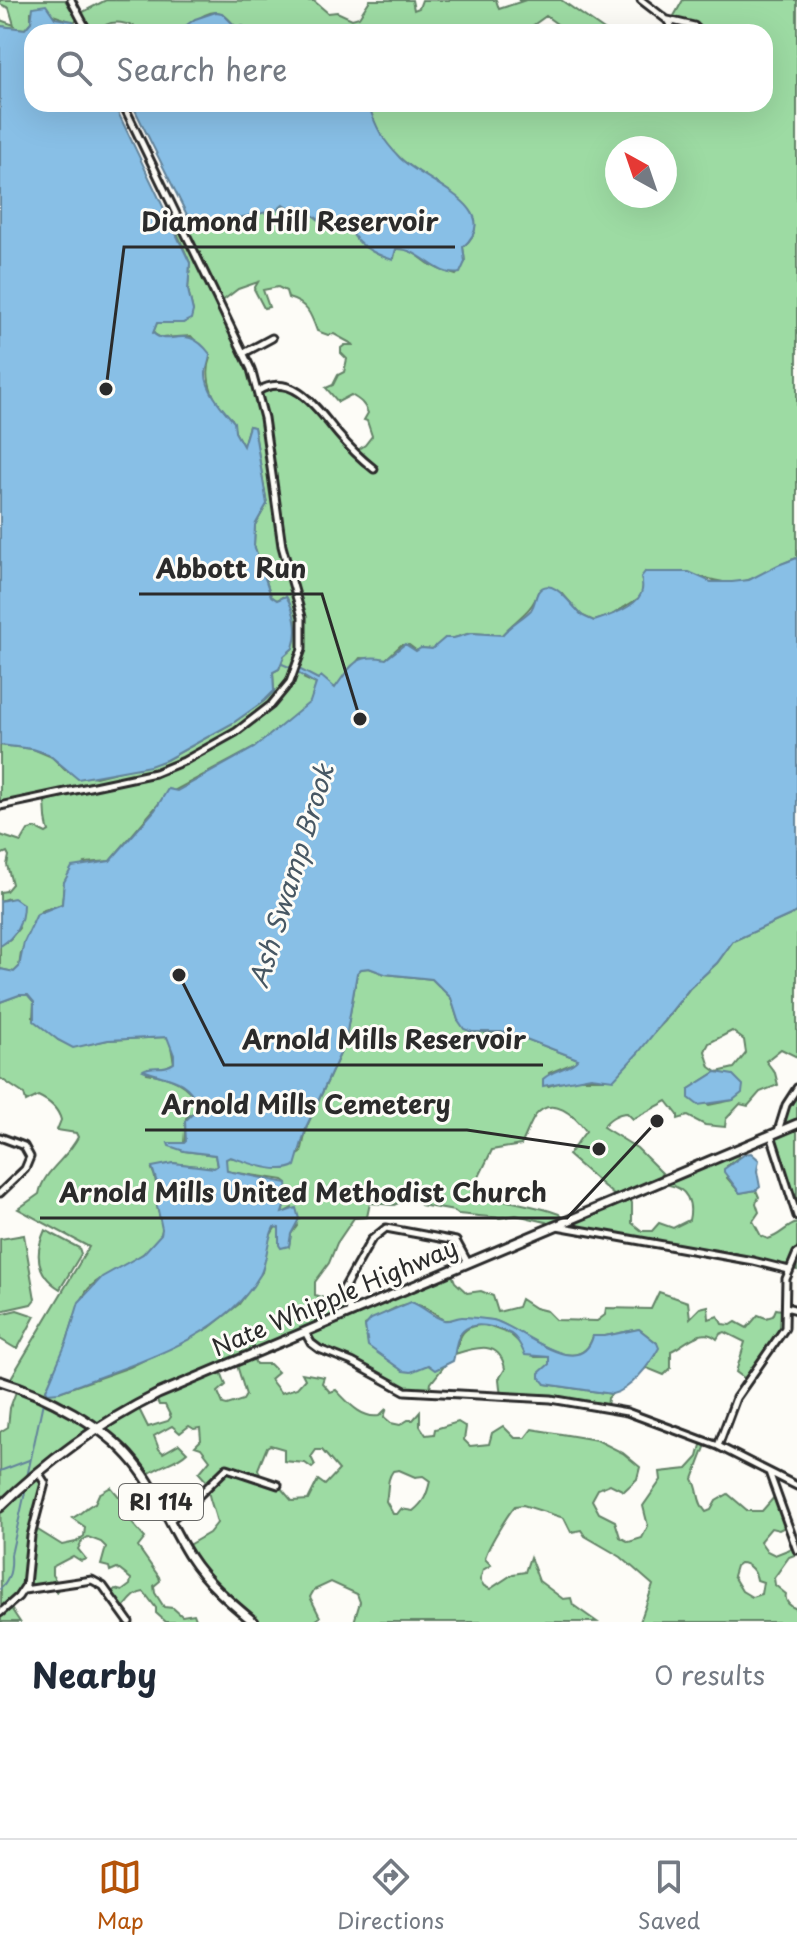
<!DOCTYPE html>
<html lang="en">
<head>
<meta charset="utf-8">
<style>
	:root { --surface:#fff; --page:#f6f6f7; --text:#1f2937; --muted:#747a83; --line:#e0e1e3; --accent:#b45309 }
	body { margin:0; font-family:"Playpen Sans",sans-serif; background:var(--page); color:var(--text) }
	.compass { position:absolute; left:605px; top:136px; width:72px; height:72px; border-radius:50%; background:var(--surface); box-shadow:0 8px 32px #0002; rotate:320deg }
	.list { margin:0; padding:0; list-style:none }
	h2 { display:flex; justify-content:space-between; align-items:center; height:104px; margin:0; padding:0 32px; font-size:34px }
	h2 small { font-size:26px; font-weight:400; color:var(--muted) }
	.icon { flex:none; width:44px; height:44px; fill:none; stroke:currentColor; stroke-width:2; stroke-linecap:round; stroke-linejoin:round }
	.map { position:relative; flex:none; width:797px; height:1622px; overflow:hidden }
	.search { position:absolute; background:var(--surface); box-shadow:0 8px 32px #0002; left:24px; right:24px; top:24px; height:88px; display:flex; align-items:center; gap:20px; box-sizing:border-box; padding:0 28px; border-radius:24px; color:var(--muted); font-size:30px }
	.sheet { height:216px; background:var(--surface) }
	nav { display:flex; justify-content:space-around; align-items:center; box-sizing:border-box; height:112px; border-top:2px solid var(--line); background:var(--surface); font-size:22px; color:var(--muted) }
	nav a { display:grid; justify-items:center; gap:4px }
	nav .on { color:var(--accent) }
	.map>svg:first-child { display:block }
	.green { fill:#9ddba3; stroke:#648367; stroke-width:2; fill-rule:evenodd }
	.water { fill:#88bfe6; stroke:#63849b; stroke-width:2 }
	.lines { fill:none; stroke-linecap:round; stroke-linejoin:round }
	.stream { stroke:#63849b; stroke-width:2 }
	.minor-casing { stroke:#2b2b2b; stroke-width:11 }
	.major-casing { stroke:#2b2b2b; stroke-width:13 }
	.minor { stroke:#fdfcf7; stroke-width:5 }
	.major { stroke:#fdfcf7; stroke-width:7 }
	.labels { text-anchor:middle; stroke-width:6; stroke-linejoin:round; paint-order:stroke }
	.shield { fill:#fdfcf7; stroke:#6a6a68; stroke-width:2 }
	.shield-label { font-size:22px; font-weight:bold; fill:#2b2b2b }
	.street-label { font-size:24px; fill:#2b2b2b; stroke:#fdfcf7 }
	.water-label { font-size:26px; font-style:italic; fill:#475763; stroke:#fdfcf7 }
	.leader { fill:none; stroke:#2b2b2b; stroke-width:3 }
	.callout-dot { fill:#2b2b2b; stroke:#fdfcf7; stroke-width:3 }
	.callout-label { font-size:26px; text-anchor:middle; font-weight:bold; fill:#2b2b2b; stroke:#fdfcf7; stroke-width:6; stroke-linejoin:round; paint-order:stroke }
</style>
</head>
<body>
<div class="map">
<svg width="797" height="1622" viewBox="0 0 797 1622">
	<rect width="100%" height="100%" fill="#fdfcf7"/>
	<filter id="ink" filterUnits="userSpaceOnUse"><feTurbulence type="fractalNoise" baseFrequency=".0125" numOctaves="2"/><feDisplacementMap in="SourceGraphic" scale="16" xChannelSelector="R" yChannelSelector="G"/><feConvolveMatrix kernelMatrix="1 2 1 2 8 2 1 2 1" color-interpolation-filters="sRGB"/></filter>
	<g filter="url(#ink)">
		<path class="green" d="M0 0H65L78 20 73 22 50 14 31 12V22L25 29 0 26V20L14 25 9 8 0 4Z
			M106 0 314 1 328 13 337 12 352 19 359 17 370 0H412L414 10 419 8 422 0H496L499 9 523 1 518 0H561L607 32H568L546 16 528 29 532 32H250L243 26 236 27C232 23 224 12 217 12 203 11 189 28 178 30 174 31 171 31 167 32 141 38 120 8 96 32L79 14Z
			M683 0H797V558C779 563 763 577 745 581 719 586 707 576 683 573 671 571 658 574 645 572L642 593 639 598 610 616 594 621 581 615 562 593 538 592C532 613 515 619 502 635L471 633 454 638H445L434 649 421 648 417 651 409 645H401L386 659 360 658 335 688 318 679 303 678 316 684 311 702 254 748 166 795 110 861 85 863 64 882 62 904 41 911 21 953 19 967 14 972 0 969V946L10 939 19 928 8 898 0 901V892L6 891 12 884 7 865 9 856 7 852 0 855V835L21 842 28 830 36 828 46 833 49 831C44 819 47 809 44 797L0 805V745L33 749 52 757 65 770 96 777 166 760 233 723 264 701 274 691 273 672 279 669 284 656 293 648 282 597 277 600 271 596 254 545 255 525 267 504 254 427 249 426 243 446 235 432 232 419C214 407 203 378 211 358L191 336 161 338 153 333 157 323H183L193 311 188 290 190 263 177 233 192 225 197 229H205L213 223 242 218 284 204 298 214 314 216 327 226 351 231C361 244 376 258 394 258L396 249C412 247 419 258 431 265 438 270 448 272 456 275L465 262 463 247C506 209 424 182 400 158 380 138 376 129 368 104H765V32H665ZM617 148H665V196H617ZM258 282 254 289 264 308 269 307 263 290 278 287 286 291 288 298C307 303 311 314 317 331L328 335 334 334 354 345H345L341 348V353L347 359 344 372 338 375 333 385 326 388 338 402 351 395C360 400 364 403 368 413L364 420 367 421 372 436 365 445 355 452 302 393 289 389H257L221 302 238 289Z
			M797 912V1057L781 1049 766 1061 775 1073 778 1085 760 1092 748 1106 740 1104 726 1119 725 1127 705 1125 688 1116 678 1119V1115L667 1101 633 1119 627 1113C618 1113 608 1119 603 1127L637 1148 662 1173 660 1176 615 1196 568 1155 586 1131C575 1116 552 1094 535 1116 529 1125 526 1136 521 1145L492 1150 476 1183 481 1193C506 1203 533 1204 559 1214L563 1222 629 1196 632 1203V1223L642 1231H652L659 1223 673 1228 689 1220C693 1203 687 1188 669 1185L666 1180 744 1148 738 1155 739 1157 727 1166V1178L740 1193 756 1190 759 1197 756 1203 759 1212 753 1221 761 1236 768 1239C780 1236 786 1226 797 1223V1270L790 1268V1265L738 1259 558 1227 549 1229 546 1222 516 1215 500 1218 458 1214 454 1211 421 1205 418 1200H405L394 1205 370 1203 367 1217 354 1218 337 1243 329 1263 315 1282V1295L329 1300 342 1293 353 1313 451 1272 455 1282 467 1293 481 1291 493 1296 498 1312 518 1307 521 1299 535 1308 547 1311 556 1320 597 1321 605 1315 606 1308 651 1309 659 1292 688 1302 690 1318 700 1308 708 1306 709 1319 718 1316 722 1324 731 1325 736 1322 747 1328 758 1315 766 1318 773 1316 776 1309 787 1311V1322L748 1381 736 1372 745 1342 725 1332 720 1334 717 1339C702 1325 685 1345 671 1351V1368L664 1375 647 1368 643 1369 655 1355 657 1343 639 1329 605 1336H593C579 1384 518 1325 492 1320 475 1318 460 1320 443 1320 410 1291 398 1307 365 1325L369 1346 403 1371 428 1365H445L431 1383 429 1395 406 1393 369 1372 319 1350 306 1334 253 1358 256 1364H270L278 1372 270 1379 281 1393 297 1388 305 1379 302 1373 324 1377 322 1383 330 1392 336 1390C348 1402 361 1419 379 1416L387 1408 384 1417 391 1423 400 1425 408 1420H413L420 1412V1426L426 1435 434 1434 435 1429 458 1422 466 1427 464 1440 470 1446 489 1444 492 1433 503 1426 515 1438H525L532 1429 597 1440 623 1453 640 1467 637 1479 624 1491 610 1484 598 1489 592 1500 599 1513 615 1521 620 1537 629 1542 642 1538 648 1526 643 1506 661 1480 660 1472 687 1469 698 1457 702 1441 707 1442 693 1479C700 1490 696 1501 706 1512L711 1510 716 1501 728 1494 748 1511H762L776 1495 787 1526 779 1530 771 1528 760 1541 767 1551 775 1555 795 1547 794 1541 797 1540V1554L789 1557 774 1578 775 1585 786 1594C784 1602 791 1607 797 1609V1622H640L653 1585 621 1557 585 1536 581 1530 571 1532 564 1518 523 1505 515 1506C508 1514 486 1549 485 1559L491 1565 483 1570 480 1580 484 1586 490 1589 513 1574 525 1572 530 1557 539 1581 563 1599 571 1598 573 1605 597 1622H354L360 1602 357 1594 331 1582 314 1590 310 1597 320 1617 314 1622H258L224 1596 185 1547 209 1533 217 1523C214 1508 207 1496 207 1482L199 1473 210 1460 201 1448 195 1446 201 1440 200 1428 194 1429 189 1426 180 1433 172 1426 154 1436 159 1449 163 1453 179 1444 187 1452C177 1462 160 1465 147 1475L97 1428 38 1471 44 1481 33 1527 62 1545 76 1542 84 1536 85 1527 72 1518C82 1514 86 1506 95 1503L99 1494 111 1487 126 1505 125 1514 129 1515 132 1523 145 1538 138 1547 159 1577 160 1581 154 1586 155 1593 164 1607 173 1608 182 1616 194 1614 197 1622H166L156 1613V1608L144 1592C133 1593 129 1603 122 1609L109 1595 115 1589 122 1591 130 1585 131 1579 117 1568 110 1571 109 1567 101 1565 106 1547 101 1542 88 1537 82 1541 78 1549 86 1559 81 1561 73 1556 52 1567V1575L60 1586 56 1592 54 1588 26 1591 10 1607 20 1622H1L0 1432 8 1427 10 1408 18 1386 8 1383 89 1247 18 1209 39 1194C43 1171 68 1158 78 1137L76 1133 57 1130 61 1120C58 1108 49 1101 38 1096L26 1102 24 1094 0 1078V1002L19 995H28L34 1002 33 1018 58 1040 73 1047 108 1040 167 1037 170 1041 174 1063 162 1069 148 1068 147 1073C170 1077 187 1082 198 1104V1109L186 1118 184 1143 169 1144 184 1151 215 1155 217 1167 214 1168 173 1163 152 1169C158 1182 156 1192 157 1206 158 1213 163 1223 162 1230 161 1255 100 1271 86 1292 76 1308 72 1326 66 1344 61 1359 53 1375 46 1390L59 1392 130 1367 209 1328 239 1304 262 1272 268 1239 277 1225 279 1228 289 1246 291 1234 297 1226 292 1208 283 1213C283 1204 286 1193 287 1183L283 1180 226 1171V1159L229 1157 277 1168 301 1153 307 1126 345 1043 357 973 361 969 369 968 385 974 432 979 451 998 458 1020 485 1033 514 1034 578 1059 579 1061 549 1073 548 1086 571 1079H610L665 1021 690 988 717 963 733 941ZM732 1031 744 1040 746 1053 734 1068 717 1072 710 1067 705 1051 709 1043ZM716 1072 733 1100 709 1105 689 1089ZM236 1362 246 1395 243 1400 227 1405 223 1404 218 1392 226 1385 220 1369ZM155 1396 159 1405H165L171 1417 168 1421 148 1427 137 1405ZM270 1445 284 1449V1461L305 1463 312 1468 315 1465 311 1457 316 1450H322L339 1470 325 1485 318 1480 308 1500 292 1501 280 1487 263 1483 258 1469 267 1447ZM399 1470 415 1477 423 1476 430 1481C427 1495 424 1502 413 1511L401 1509 397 1514H393L386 1501C389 1489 386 1480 393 1471ZM740 1563C749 1563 756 1572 757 1580L763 1582 761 1594 752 1597 742 1591 733 1576 736 1566Z
			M797 1089V1214L770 1137 779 1132 782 1112Z
			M45 1230 79 1248 81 1254 60 1289C37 1275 34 1254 45 1230Z
			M24 1235 35 1299 31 1304 0 1311V1239Z
			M17 1310 35 1316 18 1348H15L0 1339V1314Z
			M485 1325 510 1334 535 1357H549L551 1361 545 1384 612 1394 608 1398 607 1408 501 1397 499 1379 505 1369C500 1340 477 1347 455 1354 459 1336 463 1324 485 1325Z"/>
		<path class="water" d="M46 5 55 18 73 21 78 32H32V104H114L190 263 188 290 193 311 191 319 183 323H157L153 333C170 349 185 321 210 354 210 360 207 366 206 373 205 390 224 410 234 422L235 432 243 446 249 426 254 427 267 504 255 525 254 545 271 596 277 600 286 596C295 611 299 631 293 648L284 656 279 669 273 672 274 691 264 701 233 723 166 760 150 766 78 779 48 754 33 749 0 745V26L25 29 31 22 33 7Z
			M216 12 222 13 236 27 243 26 250 32H166L172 29 180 30 195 19Z
			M132 104H368C377 129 381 138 400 158 424 182 507 208 463 247L465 262 460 273C436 278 420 247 396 249L393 260C377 255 358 246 351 231L327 226 314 216 298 214 284 204 277 210 213 223 201 230 192 225Z
			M797 558V912L733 941 717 963 690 988 638 1053 613 1080 591 1077 543 1086V1079C553 1069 571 1069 578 1059L508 1032H472L464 1029 458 1020 451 998 432 979 385 974 369 968 361 969 357 973 345 1043 307 1125 295 1166C277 1175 248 1162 230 1157L226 1159 227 1171 287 1183 288 1194 282 1213 296 1208 299 1219 291 1234 289 1246 281 1248 279 1245V1228L274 1227C266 1242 268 1260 260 1275 222 1342 127 1365 59 1392L48 1393 46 1390 67 1341 79 1302 102 1277 143 1254 161 1234 162 1229 156 1201 157 1183 152 1167 173 1163 214 1168 217 1166 215 1155 184 1151 169 1146 168 1143H184L186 1141 185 1121 198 1109V1104C185 1076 167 1080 143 1070 152 1064 164 1071 174 1063V1055L167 1037 108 1040 73 1048 58 1040 34 1021V1002L28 995H19L0 1002V969L14 972 19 967 24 942 37 914 62 904 64 882 72 867 110 861 155 810 168 789 177 791 254 748 310 702 316 684 296 672 299 669 318 679 321 676 335 688C351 665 357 653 386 659L405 644 416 651 421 648 432 649 445 638H454L471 633 502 635C511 624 522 619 531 610 535 604 535 598 538 592 552 572 574 610 583 616 586 618 590 619 594 621 607 617 640 606 642 590 643 585 642 581 641 577L645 572H689L711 582H732L749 580 778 565Z
			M14 898 23 904C23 923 16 937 0 946V901Z
			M716 1072 733 1075 743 1085 742 1093 733 1100 698 1105 689 1098V1089Z
			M751 1153 759 1160 757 1171 760 1187 756 1190 740 1193 724 1172V1169L745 1154Z
			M411 1302C423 1306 434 1318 444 1320 449 1322 456 1317 462 1317 469 1317 486 1319 493 1320 518 1325 580 1384 593 1336H605L639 1329 657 1343 659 1348C650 1364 630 1391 612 1394L545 1384 539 1377V1373L549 1364V1357L525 1355C522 1348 518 1338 511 1334 498 1328 475 1319 463 1331 455 1338 456 1352 453 1361L435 1370 428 1365 411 1372 403 1371 368 1346 365 1326 371 1319Z"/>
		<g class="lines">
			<path class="stream" d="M282 664 294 669
				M0 1471 29 1460
				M27 1477 43 1402
				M0 1589C10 1581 12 1568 11 1555L26 1488"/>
			<g class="minor-casing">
				<path id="minor" d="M71 0 88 32
					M641 0 667 20 675 32
					M668 20 694 26 700 32
					M244 353 272 338
					M258 391C293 370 319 411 338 434 349 447 360 458 374 469
					M0 806 155 773 184 761 236 732 271 705 290 682 302 649V617L282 546 264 418 251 369 123 104
					M778 1131 786 1105 797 1088
					M771 1135 797 1216
					M0 1137 24 1146 30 1157 25 1169 0 1193
					M557 1226 753 1261 789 1270
					M786 1307 797 1310
					M351 1312 343 1290 371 1240 386 1228 456 1241 468 1263
					M305 1332 311 1343 319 1349 352 1362 405 1391 551 1399 627 1412 718 1446 797 1486
					M718 1446 736 1398 785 1328 786 1279 797 1253
					M769 1472 797 1550
					M170 1520 188 1506 227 1468 278 1485
					M24 1590 92 1580 103 1586 129 1622
					M0 1613 18 1597 26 1585 31 1536 45 1483 38 1472"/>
			</g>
			<g class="major-casing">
				<path id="major" d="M0 1381C46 1395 104 1425 134 1462 158 1491 170 1526 190 1557 206 1582 231 1603 254 1622
					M0 1507C48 1460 98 1424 158 1394L797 1124"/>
			</g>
			<use href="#minor" class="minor"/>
			<use href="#major" class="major"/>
		</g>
	</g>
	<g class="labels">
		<rect class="shield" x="119" y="1484" width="84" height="36" rx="6"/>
		<g class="shield-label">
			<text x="161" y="1510">RI 114</text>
		</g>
		<g class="street-label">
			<text transform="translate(335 1298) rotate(-23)" y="8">Nate Whipple Highway</text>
		</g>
		<g class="water-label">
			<text transform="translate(292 876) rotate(-73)" y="9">Ash Swamp Brook</text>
		</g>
	</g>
	<path class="leader" d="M106 389L124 247H455M360 719L322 594H139M179 975L224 1065H543M599 1149L467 1130H145M657 1121L567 1218H40"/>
	<g class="callout-dot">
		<circle cx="106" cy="389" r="8"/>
		<circle cx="360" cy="719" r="8"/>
		<circle cx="179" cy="975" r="8"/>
		<circle cx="599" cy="1149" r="8"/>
		<circle cx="657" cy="1121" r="8"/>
	</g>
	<g class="callout-label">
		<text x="290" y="231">Diamond Hill Reservoir</text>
		<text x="231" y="578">Abbott Run</text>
		<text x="384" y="1049">Arnold Mills Reservoir</text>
		<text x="306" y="1114">Arnold Mills Cemetery</text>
		<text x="303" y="1202">Arnold Mills United Methodist Church</text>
	</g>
</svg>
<svg class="compass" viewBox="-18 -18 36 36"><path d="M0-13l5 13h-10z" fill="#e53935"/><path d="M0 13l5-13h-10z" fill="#747a83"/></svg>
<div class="search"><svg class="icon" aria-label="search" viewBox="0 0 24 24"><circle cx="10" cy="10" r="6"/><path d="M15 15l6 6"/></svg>Search here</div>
</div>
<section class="sheet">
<h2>Nearby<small>0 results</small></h2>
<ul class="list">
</ul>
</section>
<nav>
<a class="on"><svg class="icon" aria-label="map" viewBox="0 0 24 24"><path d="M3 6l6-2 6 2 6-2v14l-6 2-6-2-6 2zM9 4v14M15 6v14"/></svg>Map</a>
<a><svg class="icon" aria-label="directions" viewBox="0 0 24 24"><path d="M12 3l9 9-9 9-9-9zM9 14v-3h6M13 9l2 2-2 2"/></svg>Directions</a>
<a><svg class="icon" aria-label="saved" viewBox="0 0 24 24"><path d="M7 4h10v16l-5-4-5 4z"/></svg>Saved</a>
</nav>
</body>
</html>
